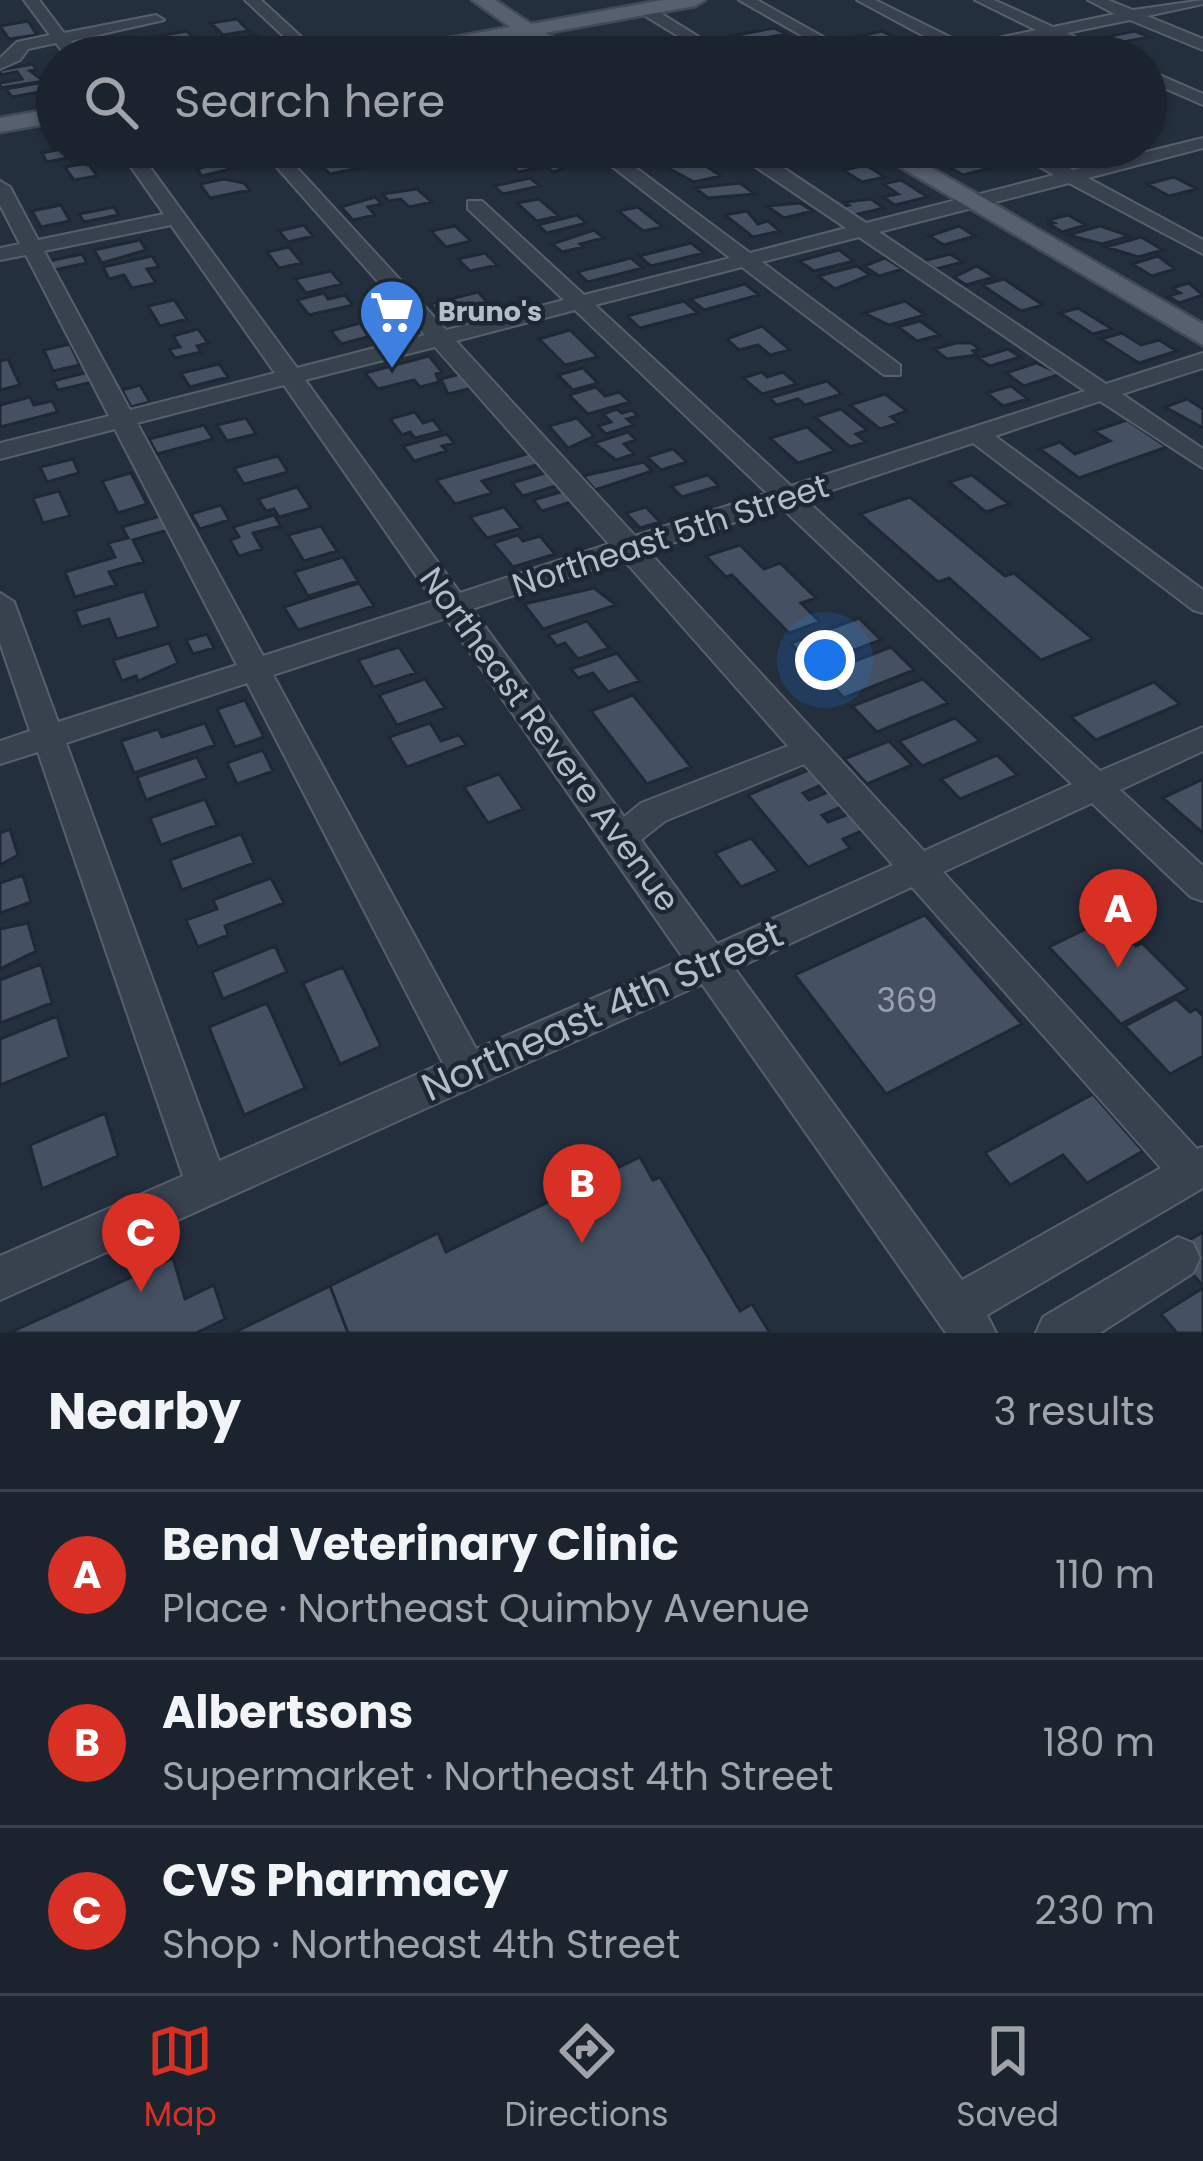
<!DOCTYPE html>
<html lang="en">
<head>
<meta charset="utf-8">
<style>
	:root { --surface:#1b232e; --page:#242b36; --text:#f1f3f6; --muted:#a0a4aa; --line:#39404a; --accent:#d93025 }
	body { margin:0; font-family:Poppins,sans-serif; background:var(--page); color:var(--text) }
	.you { position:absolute; left:825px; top:660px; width:42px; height:42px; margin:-30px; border:9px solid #fff; border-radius:50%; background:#1a73e8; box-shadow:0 0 0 18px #1a73e833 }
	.badge { display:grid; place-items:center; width:78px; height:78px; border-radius:50%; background:var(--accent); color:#fff; font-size:39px; font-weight:700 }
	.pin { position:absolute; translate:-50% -99px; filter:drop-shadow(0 3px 6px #0008) }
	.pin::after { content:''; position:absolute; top:63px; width:42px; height:36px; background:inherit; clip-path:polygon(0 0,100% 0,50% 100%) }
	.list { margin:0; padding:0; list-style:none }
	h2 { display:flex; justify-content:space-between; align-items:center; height:156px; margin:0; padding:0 48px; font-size:51px }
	h2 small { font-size:39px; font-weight:400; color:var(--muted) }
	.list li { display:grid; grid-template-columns:78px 1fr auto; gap:36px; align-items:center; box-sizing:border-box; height:168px; padding:0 48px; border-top:3px solid var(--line) }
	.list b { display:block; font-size:45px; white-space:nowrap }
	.list p { margin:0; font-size:39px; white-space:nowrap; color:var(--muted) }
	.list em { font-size:39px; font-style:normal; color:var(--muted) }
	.icon { flex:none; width:66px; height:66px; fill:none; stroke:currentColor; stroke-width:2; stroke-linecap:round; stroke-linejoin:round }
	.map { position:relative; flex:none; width:1203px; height:1333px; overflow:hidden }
	.search { position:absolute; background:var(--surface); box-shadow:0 3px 9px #0004; left:36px; right:36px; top:36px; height:132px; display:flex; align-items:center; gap:30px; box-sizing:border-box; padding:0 42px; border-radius:66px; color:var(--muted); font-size:45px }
	.sheet { height:660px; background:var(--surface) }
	nav { display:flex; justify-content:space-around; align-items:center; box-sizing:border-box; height:168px; border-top:3px solid var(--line); background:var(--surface); font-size:33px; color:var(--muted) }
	nav a { display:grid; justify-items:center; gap:6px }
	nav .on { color:var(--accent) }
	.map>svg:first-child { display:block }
	.building { fill:#455162; stroke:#1f2835; stroke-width:3 }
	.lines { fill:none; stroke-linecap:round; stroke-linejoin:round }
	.minor-casing { stroke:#565f6c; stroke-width:4 }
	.major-casing { stroke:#414a57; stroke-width:5 }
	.minor { fill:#38414e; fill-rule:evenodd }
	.major { fill:#56606e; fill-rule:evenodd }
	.labels { text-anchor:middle; stroke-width:9; stroke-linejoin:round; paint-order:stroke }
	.far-poi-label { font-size:27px; font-weight:bold; fill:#b4bcc9; stroke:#1d2633; text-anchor:start }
	.street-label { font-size:33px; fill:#b4bcc9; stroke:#1d2633 }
	.near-number-label { font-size:33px; fill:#98a1af }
	.near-street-label { font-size:39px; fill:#b4bcc9; stroke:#1d2633 }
</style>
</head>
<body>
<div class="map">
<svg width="1203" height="1333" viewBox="0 0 1203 1333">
	<rect width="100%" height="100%" fill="#242f3e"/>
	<path class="building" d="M237 19 249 31 223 35 211 23Z
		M28 21 37 35 9 39 0 26Z
		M774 28 786 34 743 42 732 36Z
		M187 31 194 39 162 44 146 38Z
		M882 31 897 39 866 45 851 38Z
		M1135 31 1149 37 1109 45 1096 39Z
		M255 34 268 47 245 51 230 43Z
		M129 36 135 43 91 50 86 43Z
		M916 39 930 47 881 57 862 50Z
		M33 64 36 70 30 71 44 81 0 88V83L22 79 17 72 0 75V70Z
		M44 82 50 90 12 97 6 89Z
		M57 139V147H77L82 155 47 162 42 153 56 150 50 141Z
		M229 147 234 153 198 162 182 165 177 158Z
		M569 151 582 161 554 172 545 166 519 172 509 165Z
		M356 155 363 162 374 159 379 164 330 174 322 166Z
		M237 158 243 166 202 176 197 169Z
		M697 160 721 176 694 182 666 167Z
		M961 161H977L990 168 963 175 946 165Z
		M88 163 97 176 74 180 65 167Z
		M866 165 885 177 862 182 843 170Z
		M1174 177 1197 189 1169 196 1147 184Z
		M530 178 540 186 503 194 494 186Z
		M224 179 244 183 250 190 210 198 200 184Z
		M901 180 928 197 895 205 883 197 898 194 883 184Z
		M740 183 755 194 708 198 695 188Z
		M417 189 432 202 409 207 401 199 389 201 382 194Z
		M375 197 382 204 368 207 375 215 353 220 341 207Z
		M539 199 559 216 537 221 517 203Z
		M871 199 884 208 854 215 841 207 849 205 845 202Z
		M800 203 813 211 784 218 767 206Z
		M61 205 70 221 41 227 32 211Z
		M114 207 119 215 84 222 79 214Z
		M638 207 663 227 643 231 618 211Z
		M747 211 758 224 768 221 780 231 753 237 725 215Z
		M577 215 587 223 547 233 538 225Z
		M1068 215 1086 225 1062 232 1049 224 1054 223 1048 220Z
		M304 225 313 236 288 242 279 231Z
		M455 226 471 241 446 247 431 231Z
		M959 226 975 236 944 245 929 236Z
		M1100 226 1130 236 1102 244 1068 235Z
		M594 230 604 238 580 244 583 247 562 252 552 244Z
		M1141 237 1163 250 1138 257 1106 247Z
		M140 240 146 250 102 263 94 250Z
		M691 243 704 253 651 266 639 256Z
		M289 247 302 263 279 268 267 252Z
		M839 250 854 261 814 271 799 261Z
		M485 253 497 265 470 271 458 259Z
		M82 254 87 263 54 270 49 261Z
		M950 254 963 262 936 269 923 261Z
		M152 256 159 267 147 269 156 283 132 288 124 275 109 279 103 267Z
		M1158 256 1175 269 1152 276 1132 264Z
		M631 258 643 268 588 282 577 272Z
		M885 258 903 269 879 276 864 266Z
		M857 266 870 275 835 289 818 276Z
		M977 266 994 277 966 285 954 277Z
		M331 271 342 284 306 293 295 279Z
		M1004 279 1043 305 1021 311 982 285Z
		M1189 283 1203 295 1179 303 1168 296 1180 293 1172 288Z
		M745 284 759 295 704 310 690 299Z
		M478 292 490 305 442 317 430 304Z
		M324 293 328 299 345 295 353 305 309 315 297 300Z
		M174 300 187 319 160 326 148 306Z
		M684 301 698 313 640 328 627 316Z
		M905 301 925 315 889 325 864 313Z
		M388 306 407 328 381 334 362 312Z
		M1078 308 1112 329 1093 334 1060 313Z
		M920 321 940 335 917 341 898 327Z
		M360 323 371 336 341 344 331 331Z
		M762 326 790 350 770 355 758 345 739 350 727 339Z
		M198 329 208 343 197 346 201 352 175 358 169 349 180 347 173 336Z
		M570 330 598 357 565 365 539 339Z
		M1122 333 1141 345 1159 340 1177 351 1139 363 1101 339Z
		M956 343H971L980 349 973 351 977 355 947 359 934 349Z
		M70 344 80 365 53 371 44 350Z
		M1008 349 1020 357 990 366 978 358Z
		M429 356 442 372 436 374 439 382 420 387 414 380 378 389 365 373Z
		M8 359 20 385 0 390V361Z
		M1036 363 1061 374 1024 386 1006 373Z
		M219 364 228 377 190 387 181 373Z
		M583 368 598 383 573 390 558 375Z
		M88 372 93 382 58 390 53 381Z
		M762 372 767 377 783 372 797 384 762 394 743 378Z
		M460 374 472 388 448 394 441 379Z
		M827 381 842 394 805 405 798 399 777 405 769 398Z
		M140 385 150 402 131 407 122 390Z
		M1011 386 1028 399 1003 406 987 393Z
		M596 387 605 396 619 392 630 402 588 414 569 395Z
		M885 394 907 411 891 417 899 423 880 429 850 405Z
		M30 397 34 405 52 401 58 412 0 427V405Z
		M1187 399 1203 409V428L1165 407Z
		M617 409 622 413 632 410 638 416 627 419 634 425 606 434 598 426 611 422 603 414Z
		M841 409 867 430 856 434 866 442 850 447 815 417Z
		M415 412 423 423 433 420 442 431 415 438 410 432 402 435 390 419Z
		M246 418 256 434 227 441 217 425Z
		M577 418 594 436 568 448 549 426Z
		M1127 420 1167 447 1079 478 1040 449 1060 442 1075 454 1110 441 1094 431Z
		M204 425 213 439 157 454 149 439Z
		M807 427 835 451 798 463 770 438Z
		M628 432 636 440 624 444 634 454 616 460 594 443Z
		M447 434 454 443 442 446 447 451 414 461 403 446Z
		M673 449 687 462 661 470 647 457Z
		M530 453 540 464 482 481 492 493 455 504 436 480Z
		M278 456 288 472 244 484 234 468Z
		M73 459 79 473 47 482 40 467Z
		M644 462 652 471 595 490 583 476Z
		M548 472 559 485 523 496 512 483Z
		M131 473 147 504 118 513 102 481Z
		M708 475 719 486 682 497 671 486Z
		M972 475 1009 504 986 512 949 482Z
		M297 487 311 508 279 517 274 509 266 511 258 499Z
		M59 491 70 516 43 523 33 498Z
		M564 491 574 501 542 511 533 500Z
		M910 497 1005 576 1014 573 1093 639 1041 660 949 578 938 582 860 514Z
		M221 505 229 520 200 529 191 514Z
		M504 507 521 528 487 538 470 517Z
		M646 507 660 522 640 528 626 513Z
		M274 515 281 526 253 533 262 549 239 556 230 540 239 537 233 527Z
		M160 516 168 530 133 540 144 562 109 572 116 585 75 597 65 572 115 557 108 543 128 538 122 527Z
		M321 526 337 551 304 561 288 535Z
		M518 535 523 541 540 536 555 554 513 567 493 543Z
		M740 545 764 569 780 563 816 598 801 603 820 622 789 633 732 575 726 577 706 556Z
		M343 557 358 581 308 596 294 572Z
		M359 583 374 606 298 630 284 607Z
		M594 588 616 605 543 629 524 604Z
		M144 591 159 627 117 639 109 619 81 627 75 611Z
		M859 618 881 640 812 666 791 643Z
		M587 621 609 648 578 659 565 643 557 646 548 635Z
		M207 634 214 648 193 654 186 640Z
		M169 643 178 663 138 681 136 676 122 681 113 660Z
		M399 647 416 673 374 687 358 660Z
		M891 647 914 670 844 698 821 674Z
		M617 653 640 681 608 692 593 673 578 678 571 669Z
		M425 679 445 708 397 725 379 695Z
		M923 679 948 703 877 732 852 706Z
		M1154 682 1180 704 1096 740 1071 717Z
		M633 695 691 767 647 784 591 711Z
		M245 700 264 737 235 747 217 709Z
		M955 718 980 741 922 766 899 741Z
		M205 723 215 745 134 773 121 741 158 729 162 737Z
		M430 723 441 741 459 735 466 745 407 767 389 737Z
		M889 741 912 765 867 784 844 759Z
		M263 750 273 771 237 784 227 763Z
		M997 755 1017 775 960 799 941 779Z
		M197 757 207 778 146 800 137 777Z
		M811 769 824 784 803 793 809 800 830 791 844 806 822 815 828 822 849 814 864 830 843 839 850 848 808 867 748 795Z
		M499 774 523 809 488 823 464 787Z
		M1203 779V833L1163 798Z
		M205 799 217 825 161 845 150 818Z
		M10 829 18 855 0 865V833Z
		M241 834 254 863 182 890 170 860Z
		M751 838 778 871 741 887 715 853Z
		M23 875 31 902 0 913V883Z
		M271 878 284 903 225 926 228 935 198 947 186 920 217 909 213 900Z
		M925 915 1022 1024 886 1094 795 975Z
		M1108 918 1136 946 1142 943 1188 989 1121 1024 1049 947Z
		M28 923 36 951 0 969V929Z
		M275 946 287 972 223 999 212 972Z
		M41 964 52 1003 0 1023V980Z
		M343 967 381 1046 340 1064 303 983Z
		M1176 999 1190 1012 1196 1009 1203 1016V1056L1170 1074 1125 1026Z
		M267 1003 305 1088 244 1115 209 1027Z
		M57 1016 69 1057 0 1085V1039Z
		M1093 1094 1143 1151 1087 1183 1063 1155 1010 1185 985 1153Z
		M105 1113 118 1156 42 1189 30 1145Z
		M640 1157 653 1180 660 1177 740 1311 752 1304 770 1333H348L330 1286 438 1233 446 1252Z
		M1203 1232V1286L1172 1250Z
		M173 1258 185 1299 214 1285 225 1319 196 1333H9Z
		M330 1286 348 1333H233Z
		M1203 1288V1333H1177L1161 1314Z"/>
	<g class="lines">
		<g class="minor-casing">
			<path id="minor" d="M24 0H39L64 33 156 15 164 20 71 41 83 57H67L56 43 28 49 20 60 0 69V58L17 42 50 35Z
				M245 0H261L323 57H306Z
				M739 0H757L859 57H839Z
				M857 0H875L966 45 1036 30 975 0H994L1053 27 1115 14 1088 0H1108L1133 10 1203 0V4L1147 16 1203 39V50L1130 20 1067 33 1115 57H1094L1050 37 978 52 977 57H924L948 49Z
				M639 6H649L731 57H712L639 12Z
				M1146 69 1203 94V105L1146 80Z
				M1203 138V148L1088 178 1203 240V254L1069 183 879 232 1106 384 1203 353V368L1122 394 1203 449V468L1100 401 995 436 1203 590V613L1193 610 973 443 805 499 1100 771 1203 727V751L1120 790 1203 866V901L1191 897 1092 803 943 872 1197 1149 1203 1147V1188L987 1315 996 1333H946L702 984 0 1300V1256L183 1176 38 752 0 764V741L30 731 0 643V593L14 602 58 722 237 665 115 429 0 459V443L109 416 26 255 0 260V248L20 244 0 205V181L10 187 38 240 164 214 117 147H135L297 368 425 335 259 147H278L446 330 564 300 468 209V201H482L584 295 730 258 587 147H608L750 253 846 228 750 163V155H764L866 223 1054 175 1007 147H1030L1073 170ZM171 225 275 373 130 410 44 251ZM859 237 1085 391 791 486 595 305 742 267 884 375H900V365L762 262ZM575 310 767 493 635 536 456 341ZM435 347 609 544 460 593 305 380ZM284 385 434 601 263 656 137 423ZM781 507 1072 784 924 851 648 551ZM623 559 788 746 641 803 624 817 472 609ZM446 618 684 959 476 1049 273 675ZM247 683 443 1063 219 1161 66 743ZM804 764 893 865 717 944 641 840 665 821ZM912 887 1161 1168 962 1280 735 969Z
				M401 147H421L427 153 493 147 423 165Z
				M1178 1237 1193 1243 1200 1258 1193 1273 1100 1333H1036L1043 1317Z"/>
		</g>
		<g class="major-casing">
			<path id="major" d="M472 0H495L531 24 663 0H705L695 6 545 33 588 57H560L524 37 413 57H369L379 51 510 27Z
				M57 108V122L0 132V118Z
				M866 147H895L1203 324V345Z"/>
		</g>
		<use href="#minor" class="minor"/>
		<use href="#major" class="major"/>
	</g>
	<defs>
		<g id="supermarket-pin" transform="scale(3.45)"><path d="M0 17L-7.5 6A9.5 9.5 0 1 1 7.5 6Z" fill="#3f7fe0" stroke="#1d2633"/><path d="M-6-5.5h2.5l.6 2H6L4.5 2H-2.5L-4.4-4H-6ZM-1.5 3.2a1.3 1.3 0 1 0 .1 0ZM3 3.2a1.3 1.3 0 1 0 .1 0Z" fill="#fff"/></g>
	</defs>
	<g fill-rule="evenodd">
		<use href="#supermarket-pin" x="392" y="312"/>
	</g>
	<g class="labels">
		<g class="far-poi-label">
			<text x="438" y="321">Bruno's</text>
		</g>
		<g class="street-label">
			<text transform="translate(670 535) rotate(-18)" y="12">Northeast 5th Street</text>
			<text transform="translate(550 739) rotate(54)" y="12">Northeast Revere Avenue</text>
		</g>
		<g class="near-number-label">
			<text x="907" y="1012">369</text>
		</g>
		<g class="near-street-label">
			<text transform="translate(602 1010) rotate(-24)" y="14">Northeast 4th Street</text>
		</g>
	</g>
</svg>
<div class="you"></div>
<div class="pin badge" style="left:1118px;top:968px">A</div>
<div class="pin badge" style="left:582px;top:1243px">B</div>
<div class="pin badge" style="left:141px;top:1292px">C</div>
<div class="search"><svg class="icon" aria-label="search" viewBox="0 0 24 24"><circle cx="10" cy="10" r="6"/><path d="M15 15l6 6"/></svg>Search here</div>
</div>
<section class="sheet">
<h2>Nearby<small>3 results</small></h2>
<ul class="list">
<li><span class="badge">A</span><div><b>Bend Veterinary Clinic</b><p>Place · Northeast Quimby Avenue</p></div><em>110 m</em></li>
<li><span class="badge">B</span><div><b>Albertsons</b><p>Supermarket · Northeast 4th Street</p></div><em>180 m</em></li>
<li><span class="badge">C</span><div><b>CVS Pharmacy</b><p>Shop · Northeast 4th Street</p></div><em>230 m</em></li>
</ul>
</section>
<nav>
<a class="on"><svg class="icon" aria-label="map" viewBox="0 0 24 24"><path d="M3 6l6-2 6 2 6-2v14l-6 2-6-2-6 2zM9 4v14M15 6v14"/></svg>Map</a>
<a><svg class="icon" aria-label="directions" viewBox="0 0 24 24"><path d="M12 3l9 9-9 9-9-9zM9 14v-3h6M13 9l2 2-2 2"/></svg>Directions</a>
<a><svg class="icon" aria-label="saved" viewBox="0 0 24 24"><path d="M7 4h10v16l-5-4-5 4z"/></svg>Saved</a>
</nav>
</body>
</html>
